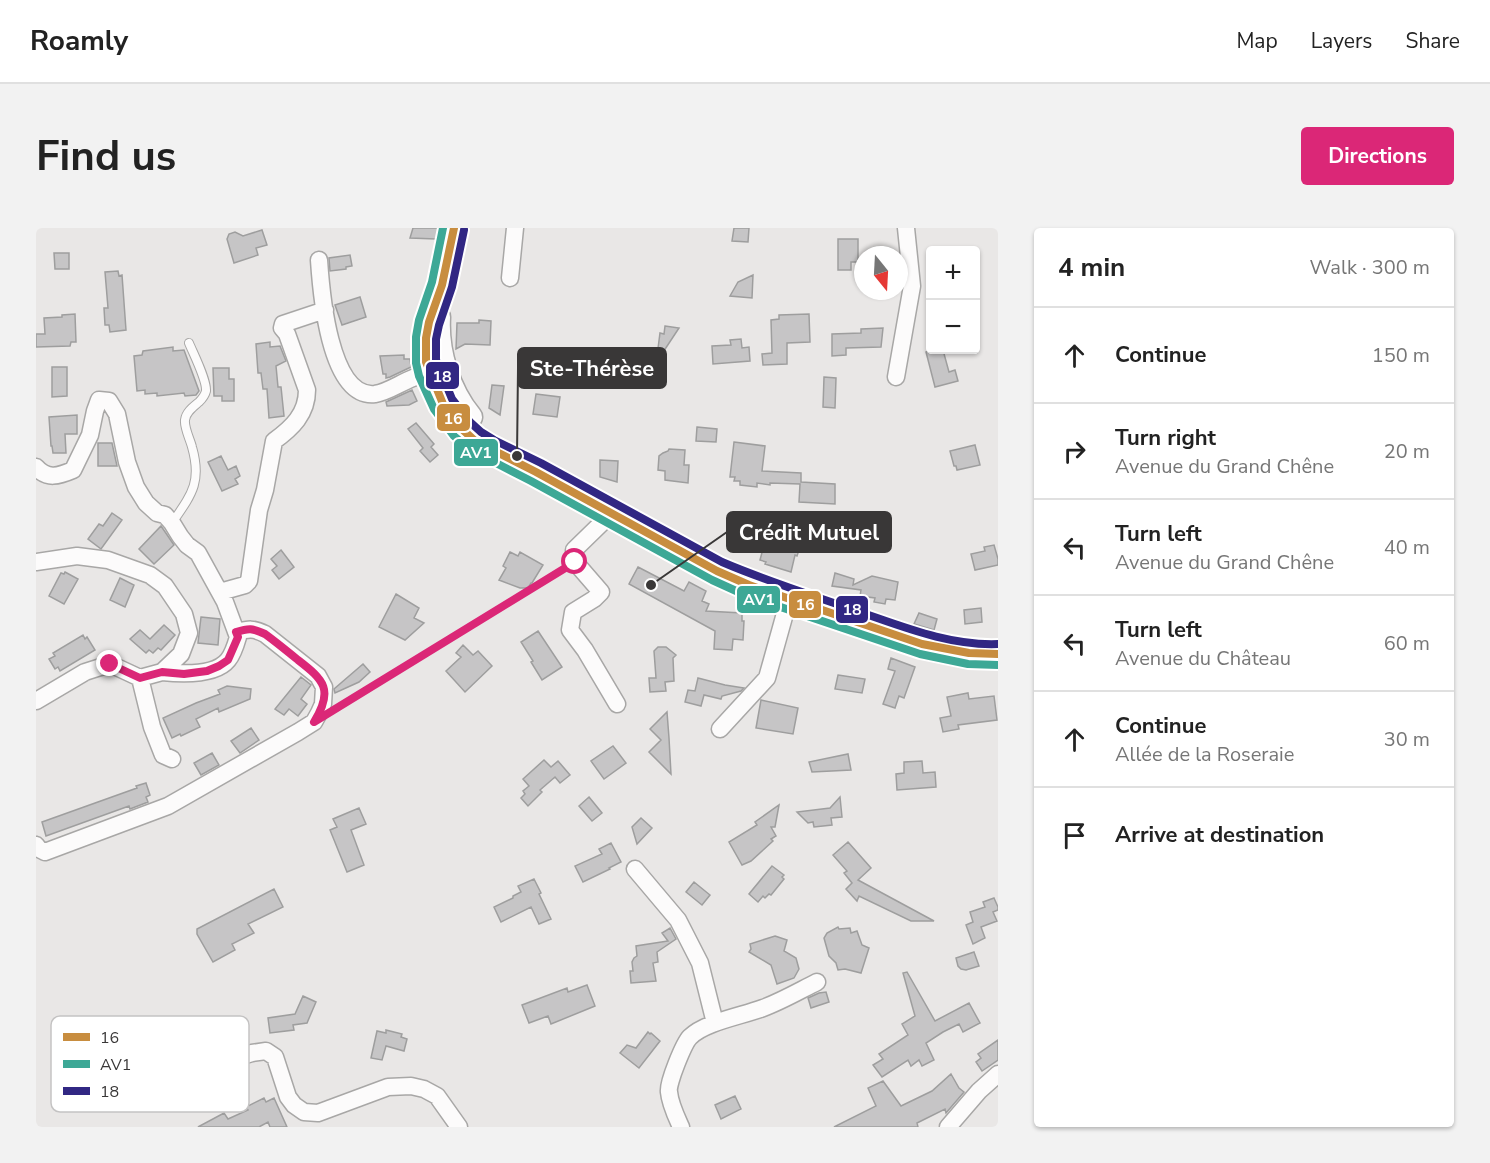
<!DOCTYPE html>
<html lang="en">
<head>
<meta charset="utf-8">
<style>
	:root { --surface:#fff; --page:#f2f2f2; --text:#222; --muted:#767676; --line:#e0e0e0; --accent:#db2777 }
	body { margin:0; font-family:"Nunito Sans",sans-serif; background:var(--page); color:var(--text) }
	.controls { position:absolute; right:18px; top:18px; display:grid; overflow:hidden; border-radius:6px; box-shadow:0 2px 4px #0004 }
	.controls button { width:54px; height:54px; display:grid; place-items:center; padding:0; border:0; border-bottom:2px solid var(--line); background:var(--surface); color:var(--text); font:30px sans-serif }
	.compass { position:absolute; left:818px; top:18px; width:54px; height:54px; border-radius:50%; background:var(--surface); box-shadow:0 2px 4px #0004; rotate:162deg }
	.stop { position:absolute; width:18px; height:18px; margin:-14px; border:4px solid #db2777; border-radius:50%; background:#fff }
	.stop.end { background:#db2777; border-color:#fff; box-shadow:0 2px 6px #0008 }
	.list { margin:0; padding:0; list-style:none }
	h2 { display:flex; justify-content:space-between; align-items:center; height:78px; margin:0; padding:0 24px; font-size:26px }
	h2 small { font-size:20px; font-weight:400; color:var(--muted) }
	.list li { display:grid; grid-template-columns:39px 1fr auto; gap:18px; align-items:center; box-sizing:border-box; height:96px; padding:0 24px; border-top:2px solid var(--line) }
	.list b { display:block; font-size:22px; white-space:nowrap }
	.list p { margin:0; font-size:20px; white-space:nowrap; color:var(--muted) }
	.list em { font-size:20px; font-style:normal; color:var(--muted) }
	.icon { flex:none; width:33px; height:33px; fill:none; stroke:currentColor; stroke-width:2; stroke-linecap:round; stroke-linejoin:round }
	.map { position:relative; flex:none; width:962px; height:899px; overflow:hidden; border-radius:6px }
	header { display:flex; align-items:center; gap:36px; box-sizing:border-box; height:84px; padding:0 30px; background:var(--surface); border-bottom:2px solid var(--line) }
	header strong { font-size:28px }
	nav { display:flex; gap:33px; margin-inline-start:auto; font-size:21px }
	.intro { display:flex; align-items:center; justify-content:space-between; box-sizing:border-box; height:144px; padding:0 36px }
	h1 { margin:0; font-size:42px }
	.button { padding:15px 27px; border-radius:6px; background:var(--accent); color:#fff; font-size:21px; font-weight:700 }
	main { display:flex; gap:36px; padding:0 36px }
	aside { flex:1; background:var(--surface); border-radius:6px; box-shadow:0 2px 4px #0004 }
	.map>svg:first-child { display:block }
	.building { fill:#c6c5c6; stroke:#9e9e9e; stroke-width:1.5 }
	.lines { fill:none; stroke-linecap:round; stroke-linejoin:round }
	.lane-casing { stroke:#a8a7a6; stroke-width:10 }
	.street-casing { stroke:#a8a7a6; stroke-width:19 }
	.secondary-casing { stroke:#a8a7a6; stroke-width:25 }
	.path { stroke:#c9c8c8; stroke-width:2; stroke-dasharray:3 3; stroke-linecap:butt }
	.lane { stroke:#fcfbfb; stroke-width:8 }
	.street { stroke:#fcfbfb; stroke-width:16 }
	.secondary { stroke:#fcfbfb; stroke-width:22 }
	.bus-1-casing { stroke:#fff; stroke-width:12 }
	.bus-2-casing { stroke:#fff; stroke-width:12 }
	.bus-3-casing { stroke:#fff; stroke-width:12 }
	.bus-1 { stroke:#c88d3f; stroke-width:8 }
	.bus-2 { stroke:#3da896; stroke-width:8 }
	.bus-3 { stroke:#312783; stroke-width:8 }
	.route { stroke:#db2777; stroke-width:8 }
	.key { fill:#fff; stroke:#c4c3c3; stroke-width:1.5 }
	.key-label { font-size:16px; fill:#393737 }
	.leader { fill:none; stroke:#393737; stroke-width:2 }
	.callout-dot { fill:#393737; stroke:#fff; stroke-width:2 }
	.callout { fill:#393737; stroke:#393737; stroke-width:2 }
	.callout-label { font-size:22px; text-anchor:middle; font-weight:bold; fill:#fff }
	.line-badge { stroke:#fff; stroke-width:2 }
	.badge-label { font-size:16px; text-anchor:middle; font-weight:bold; fill:#fff }
</style>
</head>
<body>
<header>
<strong>Roamly</strong>
<nav><a>Map</a><a>Layers</a><a>Share</a></nav>
</header>
<div class="intro"><h1>Find us</h1><a class="button">Directions</a></div>
<main>
<div class="map">
<svg width="962" height="899" viewBox="0 0 962 899">
	<rect width="100%" height="100%" fill="#e9e7e6"/>
	<path class="building" d="M377 0H403L400 11 374 10Z
		M698 0H713L712 14 696 13Z
		M226 2 231 17 220 20 222 27 198 35 191 11 193 6 199 4 207 8Z
		M802 11H822V34H815V42H802Z
		M18 25H33V41H19Z
		M314 27 316 38 310 39V41L294 43 293 30Z
		M82 43 83 48 86 47 90 102 74 104 73 97H69L68 80H72L69 44Z
		M717 47 716 70 694 68 702 54Z
		M324 69 330 89 306 97 299 77Z
		M39 86 40 114H35L34 118 0 119V106H9L8 90 26 89V87Z
		M773 86 774 114 751 115V136L727 137 726 126 736 125 735 92 743 91V87Z
		M443 92 455 93 454 117 429 116 420 121 421 95H443Z
		M629 98 643 100 614 144 599 134 603 123 621 128 624 105 628 106Z
		M847 100 845 119 810 120V127L796 128V106L825 105V101Z
		M705 111 706 120 713 119 714 133 677 136 676 118 695 117 694 112Z
		M234 114V119L244 118 250 133 240 138 242 159H245L248 188 233 190 231 161H227L225 145H222L220 116Z
		M137 119V123L148 122 163 163 160 167 149 168 148 165 121 168V165L109 166V162L101 163 98 128 106 127 107 123Z
		M898 122H907L913 144 919 142 922 153 899 159 890 124Z
		M368 127V131H374L375 139 354 149 350 150V146H347L344 128Z
		M16 139H31V168L16 169Z
		M177 140H193V151H198V173H186V168H178Z
		M788 149 800 150 799 180 787 179Z
		M456 157 468 158 464 187 453 180Z
		M376 162 381 173 373 177 351 178 350 174Z
		M500 166 524 169 521 189 497 186Z
		M41 187V206H29L30 225H17L16 218H15L13 189Z
		M380 195 398 216 395 219 402 227 394 234 384 223 387 220 372 201Z
		M661 199 681 201 680 214 660 213Z
		M698 214 729 218 726 243 765 245V254L799 256V276L763 274 764 256 734 255V257L721 255V259L704 257V253H698L699 249H694Z
		M62 215H76L81 238H62Z
		M939 217 944 237 921 242 920 238H918L914 223Z
		M633 221 649 222 648 237H653L652 255 629 252V243L622 242 623 228 627 225 632 223Z
		M185 228 192 242 200 238 204 248 199 251 202 256 186 263 172 234Z
		M564 232 582 233 581 254 564 249Z
		M76 285 86 292 65 321 52 311 63 296 67 298Z
		M125 298 138 317 118 336 103 321Z
		M754 314 765 316 761 328 759 327 755 344 729 336 730 334 724 332 728 317 751 324Z
		M958 317 962 331V337L939 342 935 326 949 323 948 319Z
		M245 322 258 339 243 351 236 342 241 338 235 331Z
		M474 324 482 328 484 324 507 337 496 355H495L492 360H484L463 352 470 340 467 338Z
		M602 339 648 363 653 354 670 363 666 373 673 376 670 383 706 385V393H708L707 412 697 411 696 422 678 421 679 403 593 356Z
		M29 344 42 351 28 376 13 368 25 345 28 346Z
		M799 345 818 351 817 357 836 348 862 354 859 372 850 371 849 376 838 374 839 370 824 368 825 362 796 358Z
		M84 350 98 357 89 379 74 372Z
		M360 366 383 380 378 390 388 395 369 412 343 399Z
		M945 380 946 394 929 396 928 382Z
		M883 385 901 391 898 402 878 396Z
		M165 389 184 391 182 417 162 415Z
		M128 397 139 407 125 422 122 420 117 425 113 422 110 425 94 411 104 402 114 411Z
		M502 403 526 439 506 452 495 434 497 433 485 414Z
		M47 407 49 411 51 409 59 422 24 443 22 439 19 441 13 431 19 428 17 425Z
		M427 417 437 427 442 423 456 438 429 464 410 443 425 429 420 425Z
		M622 419H630L640 427 637 430 638 453 629 454 630 463 614 464 613 450H620L618 423Z
		M855 430 879 439 868 470 863 468 859 480 847 476 859 443 852 441Z
		M327 436 334 444 323 454 299 465 298 461Z
		M802 447 829 451 826 465 799 461Z
		M265 449 275 457 265 471 271 476 262 488 253 481 248 487 239 481Z
		M662 450 689 457 708 460 705 463 686 468 685 471 668 467 665 478 649 474 652 462 659 463Z
		M191 458 215 461 214 471 183 484 182 480 160 491 164 499 145 508 144 506 136 510 127 490 160 475 184 466 182 462Z
		M932 465 933 471 958 468 961 492 922 497 923 501 907 504 904 490 915 488 911 469Z
		M725 472 762 480 757 506 720 500Z
		M631 484 633 510 635 546 613 524 625 512 614 501Z
		M215 500 223 512 204 525 195 513Z
		M577 518 590 535 568 551 555 533Z
		M176 525 183 537 165 547 158 535Z
		M812 526 815 542 776 544 773 534Z
		M508 532 515 539 522 533 534 547 524 555 519 549 504 562 506 564 492 578 485 570 489 566 487 563 493 558 487 551Z
		M886 533 887 545 899 544 900 559 861 562 860 546 868 545V534Z
		M110 555 114 567 110 569 112 574 94 581 93 578 10 608 6 594 101 560 100 558Z
		M553 569 566 585 556 593 543 578Z
		M804 569 806 589 795 590 796 597 778 599 777 594 772 595 761 584 794 580Z
		M743 577 739 599H735L740 608 735 611 737 613 715 633 706 637 693 614 721 597 719 594Z
		M323 580 330 596 315 602 328 637 311 644 294 602 301 599 297 591Z
		M605 590 616 600 601 616 596 599Z
		M812 614 835 640 822 652 898 693H875L823 668 821 673 810 661 816 655 808 645 811 643 797 627Z
		M575 615 585 634 573 640 574 641 547 654 539 638 566 626 563 621Z
		M736 638 748 647 746 649 748 651 735 667 733 666 729 670 727 668 722 674 713 666Z
		M498 651 505 665 503 666 515 691 503 696 495 679 465 694 458 679 477 670V668L485 664 482 658Z
		M658 654 674 667 666 677 650 664Z
		M238 661 247 679 212 696 218 705 196 716 199 722 177 734 161 706V701Z
		M958 670 962 679V682L957 684 961 693 945 699 949 710 937 716 930 697 937 694 934 684 949 679 947 674Z
		M802 699 803 701 814 700 815 705 821 703 826 717 833 720 825 745 809 741 802 742 800 735 793 728 788 710 791 705Z
		M634 700 640 711 621 724 622 734 617 735 620 753 595 755 594 743H597L596 734 598 730 601 728 600 718 632 713 626 705Z
		M739 708 751 712 748 723 760 730 763 741 758 750 741 756 735 737 713 724 715 721 714 716Z
		M938 724 943 738 930 742 925 741 922 738 920 730Z
		M871 744 899 793 933 775 944 795 927 804 923 796 907 804 890 815 898 832 886 838 883 832 875 838 872 832 846 849 837 837 847 831 843 826 872 807 866 796 879 788 867 745Z
		M551 757 559 778 515 796 512 788 493 795 486 777 531 760 532 764Z
		M790 764 793 774 775 780 772 770 783 765Z
		M267 768 280 774 271 795 257 797 258 802 234 805 232 790 259 786Z
		M350 802 366 806 365 809 371 811 368 823 350 818 346 832 335 830 341 803 350 805Z
		M612 804 614 806 615 805 624 813 603 840 584 825 591 817 600 820Z
		M962 812V832L946 843 940 834 945 830 942 826Z
		M915 846 923 860 928 864 910 885 909 881 881 895 882 899H798L840 878 832 860 847 853 865 878 896 863Z
		M699 868 705 881 685 891 679 877Z
		M228 870 230 874 238 870 251 899H234L232 894 223 899H162L188 885 192 891 212 882 210 879Z"/>
	<g class="lines">
		<g class="lane-casing">
			<path id="lane" d="M136 295C156 266 166 254 156 219 154 211 148 200 149 192 150 184 157 179 163 174 165 172 169 167 170 163 171 152 157 125 153 115"/>
		</g>
		<g class="street-casing">
			<path id="street" d="M283 32C285 62 293 171 339 166 352 164 364 155 377 150 385 146 394 144 403 141
				M474 50 479 0
				M860 149 876 58 870 0
				M0 239C11 252 23 248 37 242L54 207 59 183 63 172 73 173 81 186 91 234 100 259 110 275 121 285 129 287 136 295 144 308 151 317 162 325 189 374 202 409C200 416 197 426 192 432 179 448 145 446 126 444
				M575 286 538 322 539 334 565 364 558 371 537 384 534 402 549 422 581 476
				M0 334 41 328 72 332 114 347 129 358 148 386 153 405 145 426 126 444 104 450 74 436 49 444 0 473
				M184 364 209 357 213 353 223 282 229 262 238 213C256 200 271 186 271 162L251 106 246 100 247 96 289 82
				M104 450 116 499 127 527 136 531
				M684 501 731 450 753 371
				M0 617 3 621 9 624 132 578 262 504 278 494 283 485 287 476 288 459 282 448 229 406C217 400 213 401 200 404
				M599 641 642 692 664 735 679 795
				M203 829 216 825 230 823 239 829 252 869 258 877 268 884 282 885 352 859 375 858 388 861 401 868 423 899
				M645 899C640 888 634 876 633 864 631 856 648 815 654 809 669 794 706 788 727 780 746 773 763 763 781 754
				M912 899 943 863 962 846"/>
		</g>
		<g class="secondary-casing">
			<path id="secondary" d="M418 0 406 57 393 94 390 110V134L393 144 407 176 426 201 439 213 453 221 500 244 681 343 713 357 886 416C912 422 936 428 962 426
				M403 89C401 124 413 162 435 189"/>
		</g>
		<path class="path" d="M301 480 527 342"/>
		<use href="#lane" class="lane"/>
		<use href="#street" class="street"/>
		<use href="#secondary" class="secondary"/>
		<g class="bus-1-casing">
			<path id="bus-1" d="M418 0 406 57 393 94 390 110V134L407 176 426 201 439 213 500 244 681 343 713 357 886 416 933 425 962 426"/>
		</g>
		<g class="bus-2-casing">
			<path id="bus-2" d="M407 0 396 54 383 92 380 109V135L383 148 398 181 418 208 433 221 495 253 676 352 709 367 884 426 932 436 962 437"/>
		</g>
		<g class="bus-3-casing">
			<path id="bus-3" d="M428 2 416 59 403 97 400 111V132L416 171 434 194 445 204 458 212 505 235 686 334C728 352 772 366 815 381 863 397 911 418 962 416"/>
		</g>
		<use href="#bus-1" class="bus-1"/>
		<use href="#bus-2" class="bus-2"/>
		<use href="#bus-3" class="bus-3"/>
	</g>
	<g class="lines">
		<path class="route" d="M74 436 104 450 126 444 148 446 171 443 183 438 192 432 202 409 200 404C213 400 216 400 229 406 240 414 251 423 262 432 288 452 298 462 278 494L539 334"/>
	</g>
	<rect x="15" y="788" width="198" height="96" rx="9" class="key"/>
	<rect x="27" y="805" width="27" height="8" fill="#c88d3f"/>
	<rect x="27" y="832" width="27" height="8" fill="#3da896"/>
	<rect x="27" y="859" width="27" height="8" fill="#312783"/>
	<g class="key-label">
		<text x="64" y="815">16</text>
		<text x="64" y="842">AV1</text>
		<text x="64" y="869">18</text>
	</g>
	<path class="leader" d="M481 228L482 140M615 357L691 304"/>
	<g class="callout-dot">
		<circle cx="481" cy="228" r="6"/>
		<circle cx="615" cy="357" r="6"/>
	</g>
	<g class="callout">
		<rect x="482" y="120" width="148" height="40" rx="6"/>
		<rect x="691" y="284" width="164" height="40" rx="6"/>
	</g>
	<g class="callout-label">
		<text x="556" y="148">Ste-Thérèse</text>
		<text x="773" y="312">Crédit Mutuel</text>
	</g>
	<g class="line-badge">
		<rect x="389" y="133" width="35" height="29" rx="6" fill="#312783"/>
		<rect x="400" y="175" width="35" height="29" rx="6" fill="#c88d3f"/>
		<rect x="417" y="210" width="46" height="29" rx="6" fill="#3da896"/>
		<rect x="700" y="357" width="45" height="29" rx="6" fill="#3da896"/>
		<rect x="752" y="362" width="34" height="29" rx="6" fill="#c88d3f"/>
		<rect x="799" y="367" width="34" height="29" rx="6" fill="#312783"/>
	</g>
	<g class="badge-label">
		<text x="406" y="154">18</text>
		<text x="417" y="196">16</text>
		<text x="440" y="230">AV1</text>
		<text x="723" y="377">AV1</text>
		<text x="769" y="382">16</text>
		<text x="816" y="387">18</text>
	</g>
</svg>
<div class="controls">
<button>+</button>
<button>−</button>
</div>
<svg class="compass" viewBox="-18 -18 36 36"><path d="M0-13l5 13h-10z" fill="#e53935"/><path d="M0 13l5-13h-10z" fill="#767676"/></svg>
<div class="stop" style="left:539px;top:334px"></div>
<div class="stop end" style="left:74px;top:436px"></div>
</div>
<aside>
<h2>4 min<small>Walk · 300 m</small></h2>
<ul class="list">
<li><svg class="icon" aria-label="ahead" viewBox="0 0 24 24"><path d="M12 20V5M6 11l6-6 6 6"/></svg><div><b>Continue</b></div><em>150 m</em></li>
<li><svg class="icon" aria-label="right" viewBox="0 0 24 24"><path d="M7 20v-9h11M14 6l5 5-5 5"/></svg><div><b>Turn right</b><p>Avenue du Grand Chêne</p></div><em>20 m</em></li>
<li><svg class="icon" aria-label="left" viewBox="0 0 24 24"><path d="M17 20v-9H6M10 6l-5 5 5 5"/></svg><div><b>Turn left</b><p>Avenue du Grand Chêne</p></div><em>40 m</em></li>
<li><svg class="icon" aria-label="left" viewBox="0 0 24 24"><path d="M17 20v-9H6M10 6l-5 5 5 5"/></svg><div><b>Turn left</b><p>Avenue du Château</p></div><em>60 m</em></li>
<li><svg class="icon" aria-label="ahead" viewBox="0 0 24 24"><path d="M12 20V5M6 11l6-6 6 6"/></svg><div><b>Continue</b><p>Allée de la Roseraie</p></div><em>30 m</em></li>
<li><svg class="icon" aria-label="arrive" viewBox="0 0 24 24"><path d="M6 21V4h12l-3 4 3 4H6"/></svg><div><b>Arrive at destination</b></div></li>
</ul>
</aside>
</main>
</body>
</html>
